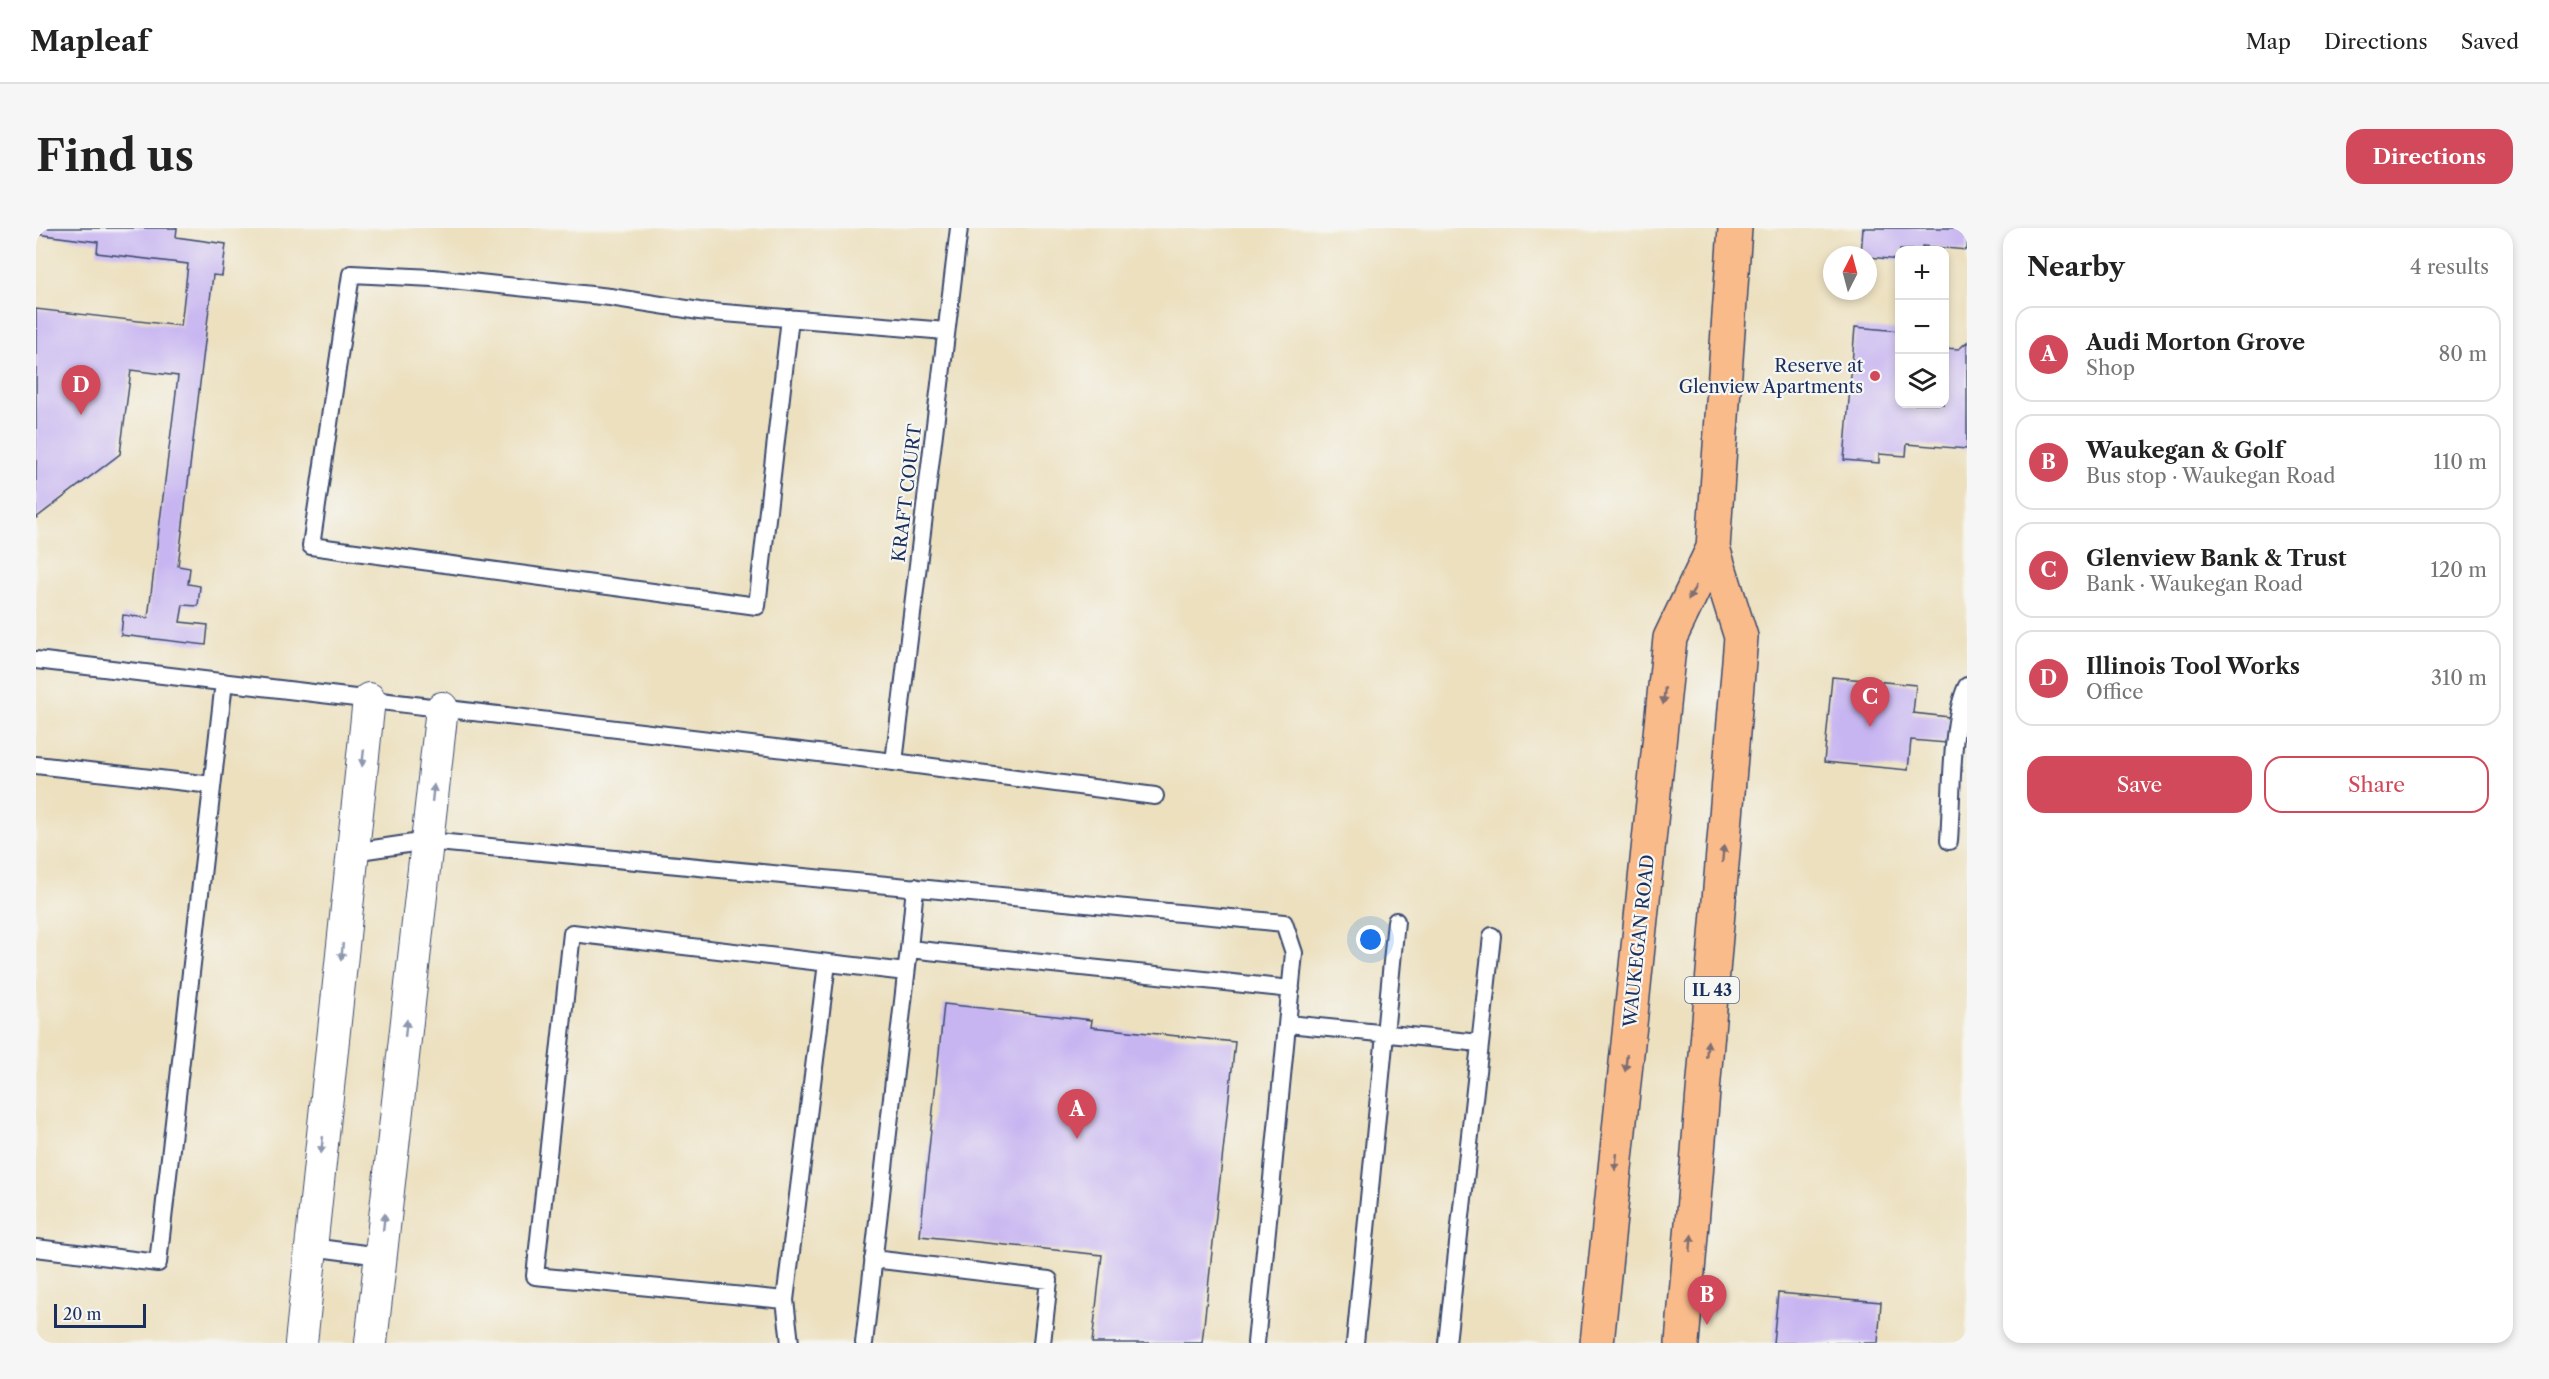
<!DOCTYPE html>
<html lang="en">
<head>
<meta charset="utf-8">
<style>
	:root { --surface:#fff; --page:#f6f6f6; --text:#222; --muted:#767676; --line:#e0e0e0; --accent:#d1495b }
	body { margin:0; font-family:"Libre Caslon Text",serif; background:var(--page); color:var(--text) }
	.controls { position:absolute; right:18px; top:18px; display:grid; overflow:hidden; border-radius:12px; box-shadow:0 3px 9px #0003 }
	.controls button { width:54px; height:54px; display:grid; place-items:center; padding:0; border:0; border-bottom:2px solid var(--line); background:var(--surface); color:var(--text); font:30px sans-serif }
	.compass { position:absolute; left:1787px; top:18px; width:54px; height:54px; border-radius:50%; background:var(--surface); box-shadow:0 3px 9px #0003; rotate:6deg }
	.scale { position:absolute; left:18px; bottom:15px; width:92px; box-sizing:border-box; padding-left:6px; border:3px solid #1b2f5e; border-top:0; font-size:16px; line-height:21px; white-space:nowrap; color:#1b2f5e; -webkit-text-stroke:4px #f6f6f2; paint-order:stroke }
	.you { position:absolute; left:1335px; top:712px; width:21px; height:21px; margin:-15px; border:4px solid #fff; border-radius:50%; background:#1a73e8; box-shadow:0 0 0 9px #1a73e833 }
	.badge { display:grid; place-items:center; width:39px; height:39px; border-radius:50%; background:var(--accent); color:#fff; font-size:20px; font-weight:700 }
	.pin { position:absolute; translate:-50% -50px; filter:drop-shadow(0 2px 3px #0008) }
	.pin::after { content:''; position:absolute; top:32px; width:21px; height:18px; background:inherit; clip-path:polygon(0 0,100% 0,50% 100%) }
	.list { margin:0; padding:0; list-style:none }
	h2 { display:flex; justify-content:space-between; align-items:center; height:78px; margin:0; padding:0 24px; font-size:26px }
	h2 small { font-size:20px; font-weight:400; color:var(--muted) }
	.list li { display:grid; grid-template-columns:39px 1fr auto; gap:18px; align-items:center; box-sizing:border-box; height:96px; margin:0 12px 12px; padding:0 12px; border:2px solid var(--line); border-radius:18px }
	.list b { display:block; font-size:22px; white-space:nowrap }
	.list p { margin:0; font-size:20px; white-space:nowrap; color:var(--muted) }
	.list em { font-size:20px; font-style:normal; color:var(--muted) }
	.actions { display:flex; gap:12px; padding:18px 24px }
	.actions a { flex:1; padding:14px 0; border:2px solid var(--accent); border-radius:18px; text-align:center; font-size:21px; color:var(--accent) }
	.actions .main { background:var(--accent); color:#fff }
	.icon { flex:none; width:33px; height:33px; fill:none; stroke:currentColor; stroke-width:2; stroke-linecap:round; stroke-linejoin:round }
	.map { position:relative; flex:none; width:1931px; height:1115px; overflow:hidden; border-radius:18px }
	header { display:flex; align-items:center; gap:36px; box-sizing:border-box; height:84px; padding:0 30px; background:var(--surface); border-bottom:2px solid var(--line) }
	header strong { font-size:28px }
	nav { display:flex; gap:33px; margin-inline-start:auto; font-size:21px }
	.intro { display:flex; align-items:center; justify-content:space-between; box-sizing:border-box; height:144px; padding:0 36px }
	h1 { margin:0; font-size:42px }
	.button { padding:15px 27px; border-radius:18px; background:var(--accent); color:#fff; font-size:21px; font-weight:700 }
	main { display:flex; gap:36px; padding:0 36px }
	aside { flex:1; background:var(--surface); border-radius:18px; box-shadow:0 3px 9px #0003 }
	.map>svg:first-child { display:block }
	.building { fill:#c7b5f1 }
	.lines { fill:none; stroke-linecap:round; stroke-linejoin:round }
	.service-casing { stroke:#3a4a6d; stroke-width:20 }
	.minor-casing { stroke:#3a4a6d; stroke-width:34 }
	.primary-casing { stroke:#3a4a6d; stroke-width:36 }
	.service { stroke:#fff; stroke-width:16 }
	.minor { stroke:#fff; stroke-width:32 }
	.primary { stroke:#fabb8b; stroke-width:33 }
	.oneway { fill:#7f6e72 }
	.oneway2 { fill:#8d97ae }
	.poi-dot { fill:#d1495b; stroke:#f6f6f2; stroke-width:2 }
	.labels { text-anchor:middle; stroke-width:4.5; stroke-linejoin:round; paint-order:stroke }
	.shield { fill:#f6f6f2; stroke:#5d6b8a; stroke-width:1.5 }
	.shield-label { font-size:16px; font-weight:bold; fill:#1b2f5e }
	.poi-label { font-size:18px; fill:#1b2f5e; stroke:#f6f6f2; text-anchor:end }
	.street-label { font-size:18px; fill:#1b2f5e; stroke:#f6f6f2 }
</style>
</head>
<body>
<header>
<strong>Mapleaf</strong>
<nav><a>Map</a><a>Directions</a><a>Saved</a></nav>
</header>
<div class="intro"><h1>Find us</h1><a class="button">Directions</a></div>
<main>
<div class="map">
<svg width="1931" height="1115" viewBox="0 0 1931 1115">
	<rect width="100%" height="100%" fill="#f6f6f2"/>
	<filter id="ink" filterUnits="userSpaceOnUse"><feTurbulence type="fractalNoise" baseFrequency=".0167" numOctaves="2"/><feDisplacementMap in="SourceGraphic" scale="12" xChannelSelector="R" yChannelSelector="G"/><feConvolveMatrix kernelMatrix="1 2 1 2 8 2 1 2 1" color-interpolation-filters="sRGB"/></filter>
	<filter id="wash" filterUnits="userSpaceOnUse"><feTurbulence type="fractalNoise" baseFrequency=".008" numOctaves="4" result="noise"/><feDisplacementMap in="SourceGraphic" scale="24" xChannelSelector="R" yChannelSelector="G"/><feGaussianBlur stdDeviation="1.35" result="paint"/><feColorMatrix in="noise" values="0 0 0 0 0 0 0 0 0 0 0 0 0 0 0 0 0 1.4 0 .05"/><feComposite in="paint" operator="in"/></filter>
	<g filter="url(#wash)">
		<rect width="100%" height="100%" fill="#ece0bf"/>
		<g id="blocks">
			<path class="building" d="M0 0H141L140 9 190 16 186 48 177 47 142 338 154 340 152 356 164 358 162 378 147 377 144 394 172 397 170 417 85 407 87 387 112 390 142 148 95 142 84 226 0 290V81L145 98 152 36 61 25 62 14 0 6Z
				M1827 0H1931V22L1886 18V22H1864V32L1832 29 1825 27Z
				M1819 99 1864 103V176H1908V120L1923 121 1931 114V221L1871 216 1870 228 1843 226V235L1808 232Z
				M1796 449 1880 457 1877 485 1913 489 1911 515 1875 512 1872 542 1788 534Z
				M908 776 1056 792 1055 799 1199 814 1166 1115H1056L1066 1027 884 1008Z
				M1742 1065 1845 1074 1842 1115H1737Z"/>
		</g>
	</g>
	<g filter="url(#ink)">
		<use href="#blocks" fill-opacity="0" stroke="#3a4a6d" stroke-width="1.5"/>
		<g class="lines">
			<g class="service-casing">
				<path id="service" d="M754 90 721 378 275 318 315 46 397 50 574 69 663 83 910 103
					M0 432 858 534 1119 568
					M858 534 923 0
					M0 537 176 557
					M1913 613C1916 572 1914 493 1931 458
					M317 624 391 613 1248 695 1258 725 1220 1115
					M873 721 879 659
					M791 735 749 1072 499 1048 536 705 870 744
					M1252 796 1444 815
					M275 1019 344 1028
					M0 1020 122 1035 188 454
					M837 1031 1013 1052 1006 1115
					M749 1072 754 1115
					M828 1115 873 721 1255 761
					M1319 1115 1360 693
					M1411 1115 1456 708"/>
			</g>
			<g class="minor-casing">
				<path id="minor" d="M265 1115 333 471
					M335 1115 406 480"/>
			</g>
			<g class="primary-casing">
				<path id="primary" d="M1561 1115 1634 410 1677 320
					M1646 1115 1705 409 1677 320 1699 0"/>
			</g>
			<use href="#service" class="service"/>
			<use href="#minor" class="minor"/>
			<use href="#primary" class="primary"/>
		</g>
		<defs><path id="oneway-solid" d="M-6-.8H1V-3.2L6.5 0L1 3.2V.8H-6Z" transform="scale(1.5)"/></defs>
		<g class="oneway">
			<use href="#oneway-solid" transform="translate(1656 365) rotate(116)"/>
			<use href="#oneway-solid" transform="translate(1628 468) rotate(96)"/>
			<use href="#oneway-solid" transform="translate(1687 626) rotate(-85)"/>
			<use href="#oneway-solid" transform="translate(1671 821) rotate(-85)"/>
			<use href="#oneway-solid" transform="translate(1590 835) rotate(96)"/>
			<use href="#oneway-solid" transform="translate(1580 934) rotate(96)"/>
			<use href="#oneway-solid" transform="translate(1655 1015) rotate(-85)"/>
		</g>
		<g class="oneway2">
			<use href="#oneway-solid" transform="translate(327 530) rotate(96)"/>
			<use href="#oneway-solid" transform="translate(397 565) rotate(-84)"/>
			<use href="#oneway-solid" transform="translate(306 724) rotate(96)"/>
			<use href="#oneway-solid" transform="translate(370 800) rotate(-84)"/>
			<use href="#oneway-solid" transform="translate(286 917) rotate(96)"/>
			<use href="#oneway-solid" transform="translate(348 994) rotate(-84)"/>
		</g>
	</g>
	<circle class="poi-dot" cx="1839" cy="148" r="6"/>
	<g class="labels">
		<rect class="shield" x="1649" y="749" width="54" height="26" rx="4.5"/>
		<g class="shield-label">
			<text x="1676" y="768">IL 43</text>
		</g>
		<g class="poi-label">
			<text x="1827" y="144">Reserve at<tspan x="1827" dy="21">Glenview Apartments</tspan></text>
		</g>
		<g class="street-label">
			<text transform="translate(871 265) rotate(-83)" y="6">KRAFT COURT</text>
			<text transform="translate(1603 713) rotate(-84)" y="6">WAUKEGAN ROAD</text>
		</g>
	</g>
</svg>
<div class="controls">
<button>+</button>
<button>−</button>
<button><svg class="icon" aria-label="layers" viewBox="0 0 24 24"><path d="M12 4l9 5-9 5-9-5zM3 14l9 5 9-5"/></svg></button>
</div>
<svg class="compass" viewBox="-18 -18 36 36"><path d="M0-13l5 13h-10z" fill="#e53935"/><path d="M0 13l5-13h-10z" fill="#767676"/></svg>
<div class="scale">20 m</div>
<div class="you"></div>
<div class="pin badge" style="left:1041px;top:911px">A</div>
<div class="pin badge" style="left:1671px;top:1097px">B</div>
<div class="pin badge" style="left:1834px;top:499px">C</div>
<div class="pin badge" style="left:45px;top:187px">D</div>
</div>
<aside>
<h2>Nearby<small>4 results</small></h2>
<ul class="list">
<li><span class="badge">A</span><div><b>Audi Morton Grove</b><p>Shop</p></div><em>80 m</em></li>
<li><span class="badge">B</span><div><b>Waukegan &amp; Golf</b><p>Bus stop · Waukegan Road</p></div><em>110 m</em></li>
<li><span class="badge">C</span><div><b>Glenview Bank &amp; Trust</b><p>Bank · Waukegan Road</p></div><em>120 m</em></li>
<li><span class="badge">D</span><div><b>Illinois Tool Works</b><p>Office</p></div><em>310 m</em></li>
</ul>
<div class="actions"><a class="main">Save</a><a>Share</a></div>
</aside>
</main>
</body>
</html>
